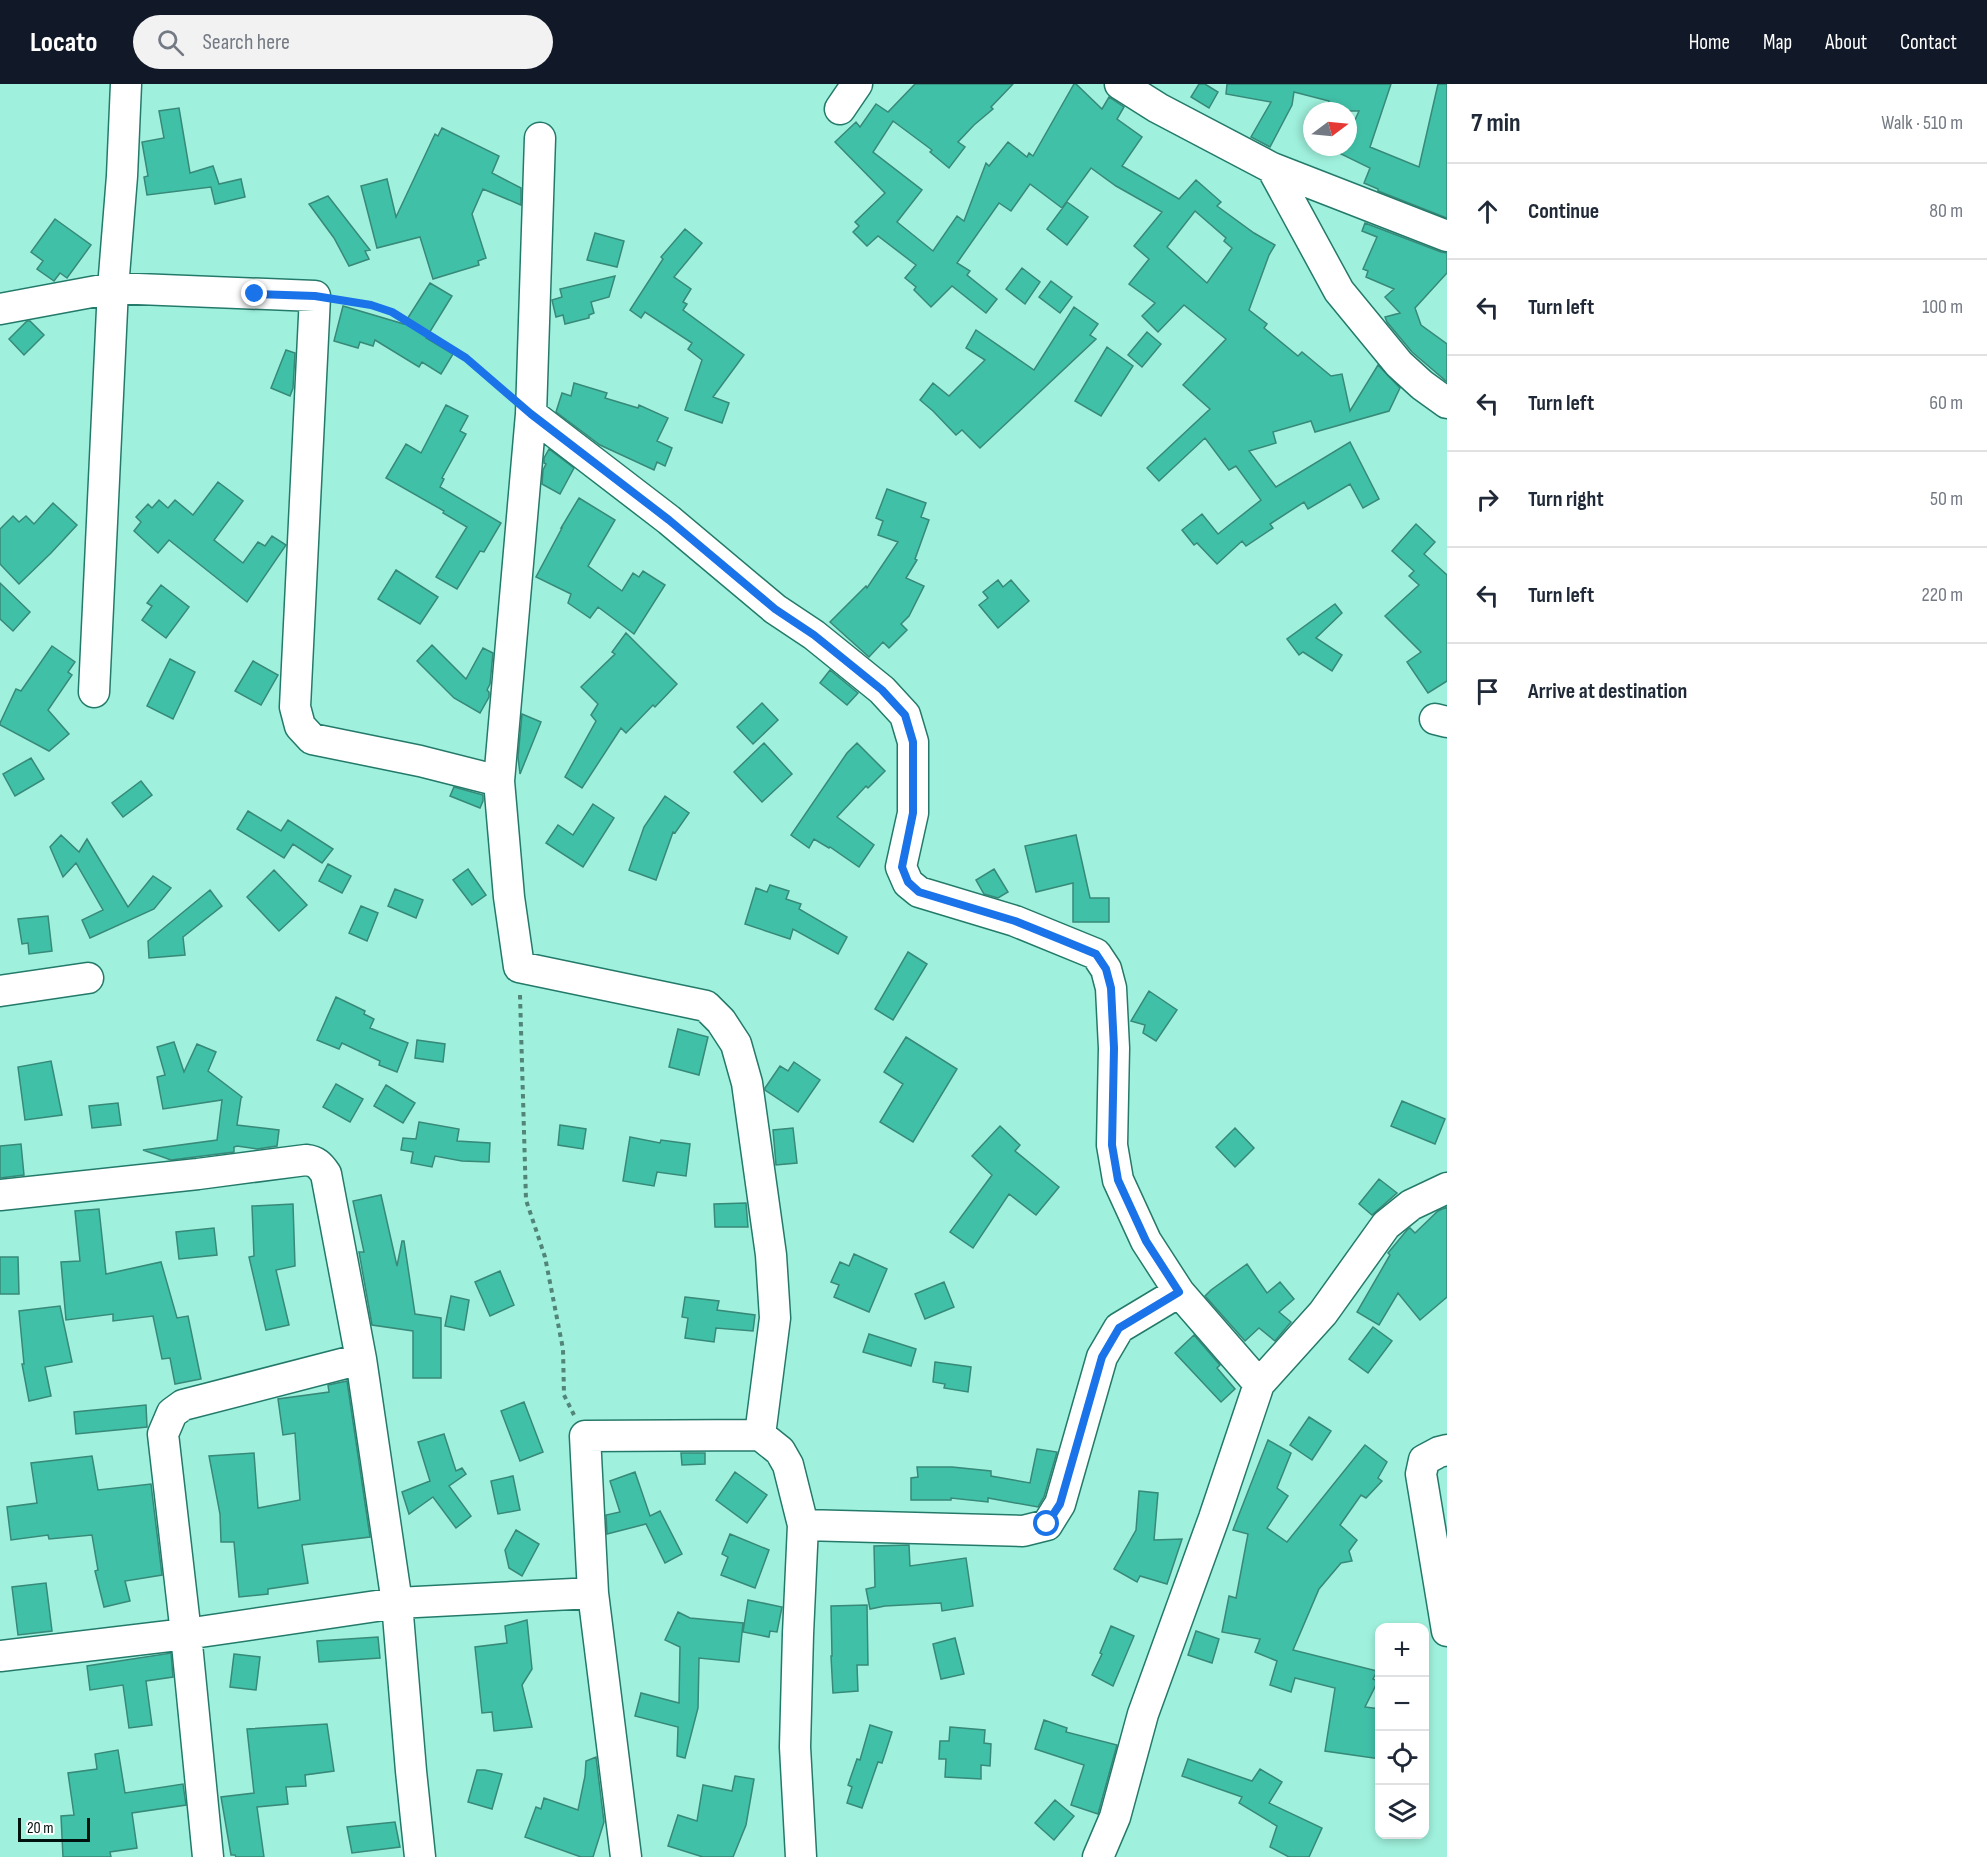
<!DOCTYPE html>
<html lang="en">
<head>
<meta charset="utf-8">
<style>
	:root { --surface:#fff; --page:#f2f2f3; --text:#1f2937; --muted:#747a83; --line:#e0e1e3; --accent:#111827 }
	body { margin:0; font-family:"Sofia Sans Condensed",sans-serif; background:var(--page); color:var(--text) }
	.controls { position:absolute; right:18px; bottom:18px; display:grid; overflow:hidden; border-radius:12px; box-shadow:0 3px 9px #0003 }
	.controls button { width:54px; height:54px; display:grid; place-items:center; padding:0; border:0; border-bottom:2px solid var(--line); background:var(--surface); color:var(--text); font:30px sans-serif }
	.compass { position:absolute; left:1303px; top:18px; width:54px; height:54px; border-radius:50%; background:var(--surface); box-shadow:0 3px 9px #0003; rotate:74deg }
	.scale { position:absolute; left:18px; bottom:15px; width:72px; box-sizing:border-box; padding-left:6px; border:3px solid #00120d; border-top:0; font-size:16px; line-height:21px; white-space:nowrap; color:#00120d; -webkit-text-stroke:4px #fff; paint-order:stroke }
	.stop { position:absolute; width:18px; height:18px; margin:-14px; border:4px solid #1a73e8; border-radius:50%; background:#fff }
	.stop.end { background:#1a73e8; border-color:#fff; box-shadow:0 2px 6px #0008 }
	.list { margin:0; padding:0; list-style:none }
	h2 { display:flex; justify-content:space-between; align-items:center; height:78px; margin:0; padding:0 24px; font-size:26px }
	h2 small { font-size:20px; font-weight:400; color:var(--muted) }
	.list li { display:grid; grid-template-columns:39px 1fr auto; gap:18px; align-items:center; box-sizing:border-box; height:96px; padding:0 24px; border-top:2px solid var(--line) }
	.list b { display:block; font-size:22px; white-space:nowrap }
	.list em { font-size:20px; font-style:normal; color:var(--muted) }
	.icon { flex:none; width:33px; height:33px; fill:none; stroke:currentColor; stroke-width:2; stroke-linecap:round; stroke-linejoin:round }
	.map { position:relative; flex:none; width:1447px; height:1773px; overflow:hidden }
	header { display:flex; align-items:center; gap:36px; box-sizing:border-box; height:84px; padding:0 30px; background:var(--accent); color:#fff }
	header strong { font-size:28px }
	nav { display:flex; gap:33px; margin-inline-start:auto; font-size:21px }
	.search { width:420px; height:54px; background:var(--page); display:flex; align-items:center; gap:15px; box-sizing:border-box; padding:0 21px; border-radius:33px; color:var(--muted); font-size:22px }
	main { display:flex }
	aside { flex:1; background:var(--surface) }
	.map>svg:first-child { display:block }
	.building { fill:#41c0a8; stroke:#378978; stroke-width:1.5; fill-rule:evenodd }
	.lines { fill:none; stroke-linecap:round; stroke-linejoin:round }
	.minor-casing { stroke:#247a6a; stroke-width:33 }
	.path { stroke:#528478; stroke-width:4; stroke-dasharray:4.5 4.5; stroke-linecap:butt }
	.minor { stroke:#fff; stroke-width:30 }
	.route { stroke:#1a73e8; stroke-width:8 }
</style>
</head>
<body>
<header>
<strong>Locato</strong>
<div class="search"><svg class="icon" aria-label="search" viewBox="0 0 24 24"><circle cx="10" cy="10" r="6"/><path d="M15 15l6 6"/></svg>Search here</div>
<nav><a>Home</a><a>Map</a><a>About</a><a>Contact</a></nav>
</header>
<main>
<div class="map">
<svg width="1447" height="1773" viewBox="0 0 1447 1773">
	<rect width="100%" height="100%" fill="#9ff1dd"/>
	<path class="building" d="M915 0H1013L991 23 993 25 974 41 958 58 965 63 949 84 930 68 932 66 893 37 873 68 922 106 897 138 933 167 957 132 964 137 986 79 989 82 1008 58 1027 73 1029 69 1033 72 1074 0H1076L1102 25 1109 13 1124 23 1117 35 1142 53 1122 82 1179 115 1196 96 1221 118 1217 122 1254 149 1275 161 1269 171 1249 226 1267 240 1264 244 1298 272 1302 268 1331 292 1342 290 1350 327 1378 281 1400 304 1389 327 1315 348 1311 337 1273 348 1276 359 1249 367 1276 403 1350 358 1379 415 1363 424 1350 400 1308 425 1304 418 1270 440 1273 444 1246 462 1242 457 1217 480 1197 459 1194 461 1182 446 1202 430 1218 450 1261 416 1236 382 1229 386 1205 354 1159 397 1147 384 1210 325 1183 301 1226 255 1184 221 1158 248 1142 232 1155 219 1129 200 1149 175 1134 162 1162 128 1116 102 1091 84 1062 124 1030 100 1011 127 999 119 957 179 970 187 967 191 997 215 986 229 952 202 931 223 914 206 916 203 905 194 916 181 878 152 867 162 853 148 859 142 855 138 885 109 835 58 856 38 860 43 876 20 888 28ZM1195 127 1226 154 1224 157 1232 164 1207 199 1167 163Z
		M1199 0H1205L1218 8 1209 24 1191 13Z
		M1227 0H1391L1370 63 1419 83 1438 0H1447V134L1378 107V105L1364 99 1370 84 1339 69 1342 63H1348V51L1359 27H1327L1329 17 1294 8 1292 21 1270 63 1251 53 1271 18 1226 10Z
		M179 24 190 89 213 82 219 100 241 95 245 113 215 120 211 103 147 111 144 93 148 92 142 58 164 54 159 27Z
		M442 44 499 72 492 89 521 104V121L483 105 472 130 486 174 478 177 479 181 433 195 420 153 377 164 361 102 387 95 396 133 435 50 438 52Z
		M328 112 370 166 365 167 369 175 349 182 334 154 309 120Z
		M1067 118 1088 133 1067 161 1047 145Z
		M55 135 91 161 67 194 60 189 54 197 37 185 43 177 31 168Z
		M1365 139 1441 168 1447 169V189L1415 224 1421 241 1447 260V298L1412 268 1387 238 1385 233 1400 229 1385 213 1394 205 1366 193 1368 187 1363 185 1377 153 1362 147Z
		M685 145 702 159 674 193 691 205 683 218 687 220 683 226 744 271 713 313 729 319 722 339 685 326 702 276 688 265 692 259 645 228 641 234 630 226 663 175 661 173Z
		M595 149 624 157 617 183 587 176Z
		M1022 184 1040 198 1025 220 1006 205Z
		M615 192 609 213 591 218 594 229 589 231V234L565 240 563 231 556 233 552 216 562 213 560 205Z
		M1051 197 1072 213 1060 229 1039 213Z
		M430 199 452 212 426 254 453 270 441 290 422 278 419 283 375 256 373 262 360 258 358 264 334 257 343 222 404 240Z
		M1074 223 1098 240 1090 251 1096 255 980 364 962 346 956 351 933 327 920 316 933 299 949 312 985 276 966 264 976 246 1034 286Z
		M27 237H30L44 251 24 271 9 255Z
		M1147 248 1161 260 1142 283 1128 271Z
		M1107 263 1133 282 1101 332 1075 317Z
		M286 266 295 269 293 304 290 312 271 304Z
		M574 299 607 309 605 314 638 324 639 321 668 334 657 357 672 364 665 382 657 378 654 386 600 361 556 328 562 309 571 312Z
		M446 321 468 332 460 347 466 350 442 394 444 395 440 403 501 439 484 468 480 467 457 505 436 493 467 443 443 429 444 427 386 394 406 360 421 369Z
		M549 365 574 384 560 410 542 400 543 386 546 380 544 379V374Z
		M218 398 243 417 214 456 243 479 258 458 265 462 272 452 286 461 247 518 169 456 158 469 134 447 141 438 136 433 148 420 152 424 159 416 168 424 175 416 193 431Z
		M887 405 926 419 921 433 929 436 915 475 917 476 906 494 924 502 909 532 901 540 907 546 889 564 883 558 869 573 830 538 866 502 867 504 898 458 878 451 883 437 876 434Z
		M579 414 615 436 588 482 622 507 633 489 639 493 643 487 665 501 634 550 598 523 590 534 568 519 571 510 536 493 562 444H561Z
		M53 419 77 441 51 469 19 500 0 480V445L13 432 19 438 26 432 34 440Z
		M1416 440 1435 458 1424 470 1447 491V597L1428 609 1407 578 1421 568 1385 532 1419 501 1409 492 1414 487 1392 467Z
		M396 486 438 513 420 540 378 515Z
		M998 496 1003 503 1011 496 1029 517 998 544 979 521 988 514 983 508Z
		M0 499 30 528 13 547 0 535Z
		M161 501 189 523 166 554 142 536 152 522 147 519Z
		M1335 520 1342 529 1316 554 1342 571 1332 587 1303 568 1299 571 1287 555Z
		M626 549 677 600 655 623 653 621 626 649 621 644 582 704 565 693 596 637 591 631 598 620 581 603 615 570 612 568Z
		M432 561 466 595 483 564 493 569 490 600 487 606 489 608V613L480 629 454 614 417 577Z
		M52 562 75 578 68 588 72 591 48 626 69 650 49 667 0 641V639L16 605 21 607Z
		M170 575 195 588 173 635 147 622Z
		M253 577 278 591 261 621 235 607Z
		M830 586 858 609 847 621 820 599Z
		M762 619 778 636 753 660 737 643Z
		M522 630 541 638 520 690 518 673Z
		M764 659 792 690 762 718 734 688Z
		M857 659 885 687 868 704 866 702 837 733 874 761 859 783 830 763 829 764 814 755 809 764 791 751 847 669Z
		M31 674 44 695 15 712 3 690Z
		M141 697 152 711 123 733 112 719Z
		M454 703 483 711V717L480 724 450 712Z
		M665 712 689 729 675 749 673 748 656 796 629 786 644 743Z
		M593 720 614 734 583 783 546 759 558 741 573 751Z
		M248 727 281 747 288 736 333 765 322 779 293 760 284 774 237 745Z
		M61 751 79 768 87 755 128 823 153 792 171 804 154 825 90 854 82 836 103 826 76 779 63 793 50 763Z
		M1076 751 1090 814H1109V838H1073V799L1036 808 1025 762Z
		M328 780 351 792 342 809 319 797Z
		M468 785 486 811 472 821 453 796Z
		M994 785 1008 808 998 814 984 810 976 796Z
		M274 786 307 821 279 847 247 813Z
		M770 801 789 807 786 815 801 820 799 825 847 853 838 870 793 845 790 855 745 840 756 804 767 808Z
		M395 805 423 816 416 834 388 822Z
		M210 806 222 822 183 853 185 871 149 874 148 857Z
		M361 822 378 829 367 857 349 849Z
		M48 832 52 867 29 870 28 859 22 860 18 835Z
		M908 868 927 880 893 936 875 925Z
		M1149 907 1177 926 1156 957 1143 949 1145 941 1131 937Z
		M336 913 365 927 364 930 374 935 370 944 408 959 397 988 379 981 380 977 342 959 339 965 317 956Z
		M678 945 708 953 699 991 669 983Z
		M906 953 957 985 913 1058 880 1038 903 1000 884 988Z
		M417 956 445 960 443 978 415 974Z
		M174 958 184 988 197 960 216 968 208 987 242 1013 241 1014 237 1041 279 1046 277 1062 257 1065 237 1062 234 1063V1068L171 1076 143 1066 217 1056 222 1016 163 1025 157 993 165 991 157 963Z
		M51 977 62 1031 25 1036 18 983Z
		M794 978 820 996 798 1028 765 1006V1004L780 982 788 987Z
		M336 1000 363 1015 350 1038 323 1023Z
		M386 1001 415 1019 403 1039 374 1022Z
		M1402 1017 1445 1035 1435 1060 1391 1042Z
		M118 1019 121 1041 92 1044 89 1022Z
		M419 1038 459 1045 457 1057 490 1059 489 1078 462 1077 435 1072 432 1083 411 1079 413 1068 401 1066 403 1054 416 1055Z
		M560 1041 586 1045 583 1065 558 1061Z
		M1000 1042 1020 1061 1015 1067 1059 1103 1036 1131 1009 1110 973 1164 950 1148 992 1091 972 1072Z
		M793 1044 797 1079 776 1081 773 1046Z
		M1235 1044 1254 1064 1235 1083 1216 1063Z
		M630 1053 660 1059 661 1056 690 1060 686 1092 657 1088 654 1102 623 1097Z
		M21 1060 24 1091 0 1094V1062Z
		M1379 1095 1397 1109 1372 1131 1359 1120Z
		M381 1111 397 1182 402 1157H404L415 1230 441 1234V1294H413V1247L372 1241 359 1168H364L353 1117Z
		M746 1119 748 1143H715L714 1120Z
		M293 1120 295 1182 276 1186 289 1241 266 1246 249 1173 254 1172 252 1122Z
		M1447 1123V1213L1420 1236 1398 1209 1379 1241 1357 1228 1390 1171 1388 1169 1407 1146 1410 1144 1415 1149 1438 1127Z
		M99 1125 106 1190 161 1178 177 1234 188 1232 201 1295 175 1300 170 1274 162 1275 153 1232 113 1237V1230L66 1236 61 1178 80 1177 75 1127Z
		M214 1144 217 1171 179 1175 176 1148Z
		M854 1170 887 1185 869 1228 834 1213 839 1201 831 1198 840 1178 849 1182Z
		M0 1173H18L19 1210H0Z
		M1247 1180 1267 1209 1280 1198 1294 1215 1279 1228 1291 1238 1275 1257 1259 1244 1245 1257 1205 1212 1211 1206Z
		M500 1187 514 1221 490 1232 475 1198Z
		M944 1198 954 1223 925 1235 915 1210Z
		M451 1212 469 1216 464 1246 445 1242Z
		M685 1213 719 1217 717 1226 755 1231 753 1247 716 1244 714 1258 685 1254 688 1234 682 1233Z
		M60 1222 72 1278 45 1283 51 1312 29 1317 22 1280H24L19 1227Z
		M1373 1243 1392 1257 1368 1289 1349 1275Z
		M869 1250 916 1265 911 1282 863 1268Z
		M1194 1251 1220 1281 1217 1284 1235 1305 1221 1318 1175 1269Z
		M935 1278 971 1283 968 1308 944 1304 945 1300 933 1298Z
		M347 1297 370 1453 302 1461 308 1499 268 1505V1510L239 1513 234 1458H221L220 1430 209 1372 254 1369 258 1424 300 1416 295 1349 283 1351 278 1315 329 1308 328 1301Z
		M524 1318 543 1368 520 1377 501 1327Z
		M146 1321 147 1343 76 1350 74 1328Z
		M1309 1333 1331 1347 1312 1376 1290 1361Z
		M444 1350 456 1387 462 1384 466 1390 449 1402 471 1432 456 1444 433 1413 409 1430 402 1408 430 1397 418 1358Z
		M1268 1356 1291 1369 1277 1404 1288 1412 1267 1444 1287 1458 1365 1361 1387 1378 1378 1394 1382 1397 1366 1414 1361 1411 1340 1441 1357 1456 1349 1467 1352 1477 1341 1479 1319 1505 1293 1566 1377 1587 1373 1595 1378 1597 1365 1623 1380 1625V1675L1325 1667 1335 1604 1295 1594 1291 1608 1270 1601 1277 1577 1255 1568 1260 1555 1222 1548 1229 1512 1236 1514 1248 1450 1233 1446Z
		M1037 1365 1057 1368 1044 1413 1038 1423 988 1414V1418L951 1414V1416H911V1394L918 1393 917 1383H952L991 1387V1392L1030 1399Z
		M681 1369H705V1380L682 1381Z
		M92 1372 98 1406 151 1400 162 1491 125 1497 130 1517 104 1523 95 1487 98 1486 92 1451 49 1455 48 1451 11 1456 7 1423 37 1419 31 1379Z
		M635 1388 650 1432 660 1427 682 1470 665 1479 646 1440 607 1450 606 1431 620 1428 610 1397Z
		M735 1388 767 1411 747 1439 716 1416Z
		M513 1392 520 1426 498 1430 491 1397Z
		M1139 1407 1158 1409 1154 1456 1182 1455 1167 1500 1140 1492 1137 1498 1114 1485 1136 1446Z
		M516 1446 539 1460 522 1492 509 1484 505 1466Z
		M730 1450 769 1466 755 1504 721 1491 728 1473 722 1470Z
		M909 1461 910 1482 966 1474 973 1522 942 1527 941 1519 885 1522 870 1525 866 1505 875 1503 874 1462Z
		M46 1499 52 1547 18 1551 12 1503Z
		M748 1516 782 1523 777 1548 770 1547 769 1553 743 1548Z
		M867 1521 868 1581H857L858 1607 833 1609 831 1572H832L831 1522Z
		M678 1528 690 1534 743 1539 739 1578 699 1574 698 1624 685 1674 677 1672 678 1643 635 1632 641 1609 679 1619 680 1563 665 1556Z
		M527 1536 532 1585 522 1601 532 1643 494 1647 492 1628 482 1629 475 1563 507 1559 505 1542Z
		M1111 1542 1134 1552 1113 1602 1092 1591 1102 1570 1100 1569Z
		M1196 1547 1219 1555 1212 1579 1188 1571Z
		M378 1553 380 1574 319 1578 317 1557Z
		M955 1554 964 1590 941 1595 933 1560Z
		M171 1569 173 1593 146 1597 152 1641 129 1644 123 1601 90 1606 87 1582Z
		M234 1570 260 1573 256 1606 230 1603Z
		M1044 1636 1067 1644 1066 1648 1117 1661 1098 1730 1071 1721 1084 1681 1035 1665Z
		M327 1640 334 1687 305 1691 306 1702 286 1703 288 1720 257 1723 264 1773H236L235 1771H231L221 1713 254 1709 247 1645Z
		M870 1641 892 1648 882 1679 878 1678 862 1724 847 1719 852 1703 848 1701 857 1675 860 1676Z
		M950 1643 985 1646 984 1659 991 1660 990 1682 981 1681V1695L945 1693 946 1675H939L940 1657H949Z
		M118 1666 125 1709 183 1700 186 1721 132 1729 137 1764 110 1768 111 1773H63L61 1732 74 1731 68 1689 97 1685 95 1670Z
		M596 1673 604 1738 593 1773H581L525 1753 536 1723 541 1725 544 1714 578 1726 585 1692 586 1677Z
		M1188 1675 1252 1697 1260 1685 1282 1698 1269 1719 1322 1744 1309 1773H1289L1270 1763 1277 1742 1239 1719 1242 1713 1182 1692Z
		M477 1686H485L502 1690 492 1725 468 1718Z
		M735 1692 754 1695 746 1741 733 1773H703L668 1762 678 1731 697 1737 703 1701 732 1707Z
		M1055 1716 1074 1732 1054 1756 1035 1739Z
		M395 1738 400 1763 352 1769 347 1743Z"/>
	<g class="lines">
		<g class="minor-casing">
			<path id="minor" d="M1120 0 1158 24 1272 84 1447 152
				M840 25 857 0
				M540 54 531 330 499 697 509 813 519 883 706 922 721 937 736 960 747 999 771 1171 775 1234 760 1351
				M1272 84 1339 207 1399 280 1422 301 1447 319
				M0 225 113 204 315 212 295 623 300 642 312 655 420 677 499 697
				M531 330 669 436 775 525 814 551 882 606 905 631 913 658V729L901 783 908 799 919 808 1015 837 1096 870 1106 885 1111 904 1114 964 1112 1061 1118 1096 1146 1157 1179 1208 1259 1300
				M94 608 113 204 122 92 126 0
				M1435 635 1447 638
				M0 907 88 894
				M0 1111 198 1090 306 1076C316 1077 320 1081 326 1090L361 1275 397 1519 411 1687 420 1773
				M1447 1366 1439 1368 1424 1376 1421 1390 1447 1547
				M803 1441 1023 1447 1047 1441 1060 1420 1102 1273 1119 1244 1179 1208
				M0 1572 186 1550 397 1519 593 1509
				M208 1773 186 1550 163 1350 172 1329 183 1321 361 1275
				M626 1773 593 1509 585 1352 760 1351 780 1367 788 1381 803 1441 798 1550 795 1663 801 1773
				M1098 1773 1115 1733 1143 1630 1214 1434 1259 1300 1323 1229 1386 1141 1411 1121 1447 1104"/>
		</g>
		<path class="path" d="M342 217 371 221 392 228 466 274 505 308
			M520 911 526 1116 545 1173 563 1265 564 1311 574 1331"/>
		<use href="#minor" class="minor"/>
	</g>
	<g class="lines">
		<path class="route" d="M255 210 315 212 371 221 392 228 466 274 531 330 669 436 775 525 814 551 882 606 905 631 913 658V729L902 783 908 798 919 808 1015 837 1062 856 1096 870 1106 885 1111 904 1114 964 1112 1061 1118 1096 1146 1157 1179 1208 1119 1244 1102 1273 1060 1420 1047 1440"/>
	</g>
</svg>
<div class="controls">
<button>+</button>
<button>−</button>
<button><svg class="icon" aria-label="locate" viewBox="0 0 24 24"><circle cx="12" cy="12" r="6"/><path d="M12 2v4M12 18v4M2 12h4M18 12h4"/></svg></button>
<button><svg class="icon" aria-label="layers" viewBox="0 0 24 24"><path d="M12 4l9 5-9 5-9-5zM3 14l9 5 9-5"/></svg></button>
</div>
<svg class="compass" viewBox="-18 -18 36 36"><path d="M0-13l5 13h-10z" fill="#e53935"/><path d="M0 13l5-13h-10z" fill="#747a83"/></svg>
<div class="scale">20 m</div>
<div class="stop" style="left:1047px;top:1440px"></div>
<div class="stop end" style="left:255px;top:210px"></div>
</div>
<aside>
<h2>7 min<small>Walk · 510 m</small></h2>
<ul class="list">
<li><svg class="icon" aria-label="ahead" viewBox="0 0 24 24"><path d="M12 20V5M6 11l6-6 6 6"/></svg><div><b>Continue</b></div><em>80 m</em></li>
<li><svg class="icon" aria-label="left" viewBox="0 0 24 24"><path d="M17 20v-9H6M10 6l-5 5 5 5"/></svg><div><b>Turn left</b></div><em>100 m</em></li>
<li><svg class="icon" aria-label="left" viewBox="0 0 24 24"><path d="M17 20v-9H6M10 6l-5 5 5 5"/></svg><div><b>Turn left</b></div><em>60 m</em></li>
<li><svg class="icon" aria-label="right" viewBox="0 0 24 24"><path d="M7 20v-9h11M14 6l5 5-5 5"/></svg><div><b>Turn right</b></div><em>50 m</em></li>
<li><svg class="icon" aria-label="left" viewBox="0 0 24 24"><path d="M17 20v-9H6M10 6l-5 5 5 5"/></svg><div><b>Turn left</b></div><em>220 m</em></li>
<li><svg class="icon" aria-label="arrive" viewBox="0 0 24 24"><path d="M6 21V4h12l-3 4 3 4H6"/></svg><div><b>Arrive at destination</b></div></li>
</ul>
</aside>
</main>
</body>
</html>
